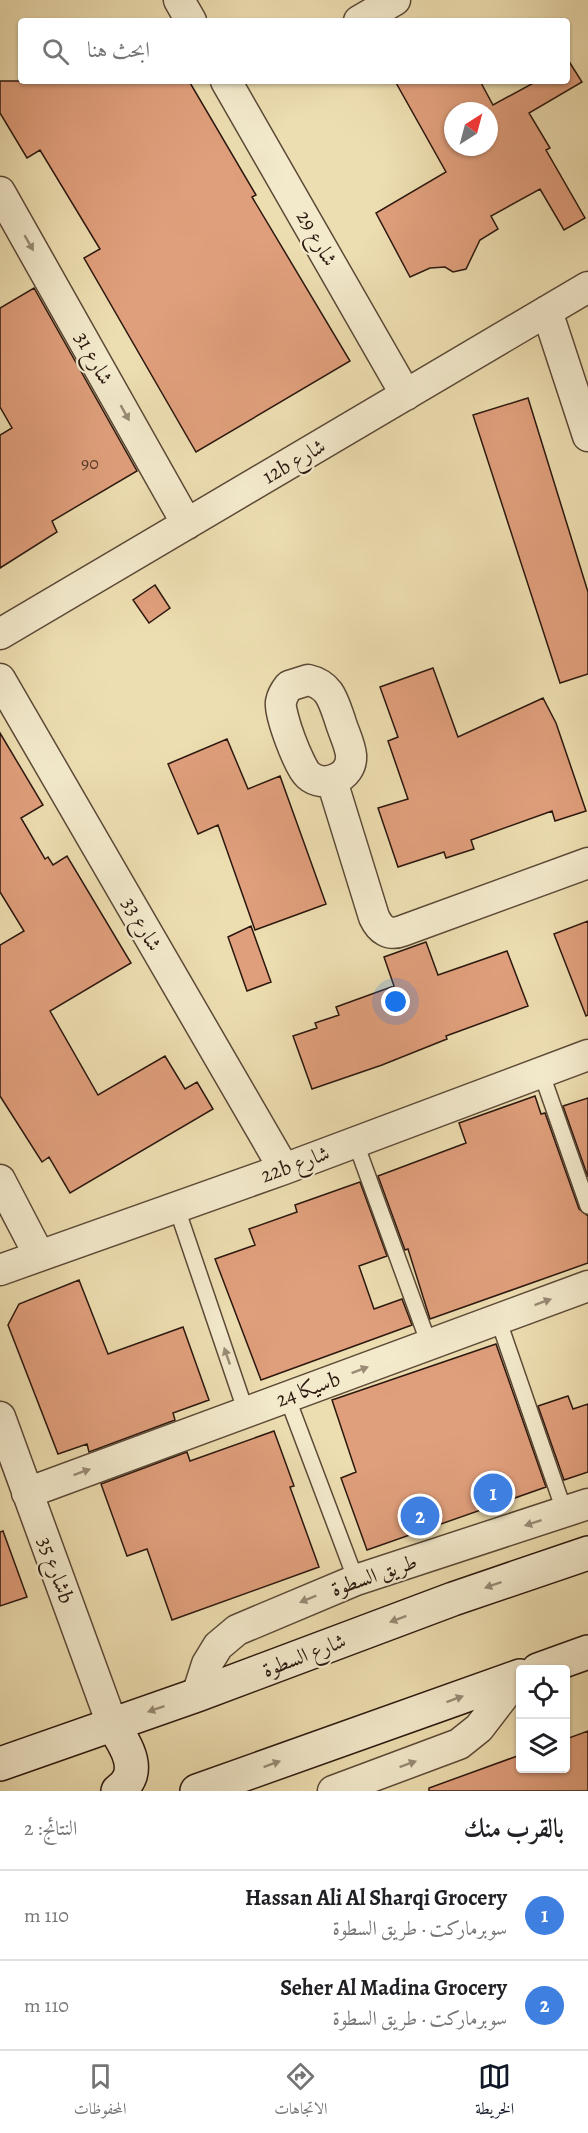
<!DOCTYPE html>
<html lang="ar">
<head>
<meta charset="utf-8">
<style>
	:root { --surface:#fff; --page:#f2f2f2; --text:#202124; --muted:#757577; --line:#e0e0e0; --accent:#111827 }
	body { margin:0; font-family:Alegreya,Amiri,serif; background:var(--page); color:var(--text); direction:rtl }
	.controls { position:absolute; right:18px; bottom:18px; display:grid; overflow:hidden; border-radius:6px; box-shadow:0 2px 4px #0004 }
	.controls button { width:54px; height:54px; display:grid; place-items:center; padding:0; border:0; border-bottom:2px solid var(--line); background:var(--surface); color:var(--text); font:30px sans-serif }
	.compass { position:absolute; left:444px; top:102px; width:54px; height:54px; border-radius:50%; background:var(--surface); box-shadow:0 2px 4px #0004; rotate:36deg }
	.you { position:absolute; left:396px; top:1002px; width:21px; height:21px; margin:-15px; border:4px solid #fff; border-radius:50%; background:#1a73e8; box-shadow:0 0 0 9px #1a73e833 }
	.badge { display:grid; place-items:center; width:39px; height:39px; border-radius:50%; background:var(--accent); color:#fff; font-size:20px; font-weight:700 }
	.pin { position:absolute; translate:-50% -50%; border:3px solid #fff; box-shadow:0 2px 6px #0006 }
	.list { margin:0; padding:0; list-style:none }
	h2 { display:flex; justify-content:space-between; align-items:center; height:78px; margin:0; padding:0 24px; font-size:26px }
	h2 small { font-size:20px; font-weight:400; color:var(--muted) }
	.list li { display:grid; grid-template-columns:39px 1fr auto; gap:18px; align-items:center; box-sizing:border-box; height:90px; padding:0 24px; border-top:2px solid var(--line) }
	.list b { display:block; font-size:22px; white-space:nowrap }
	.list p { margin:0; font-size:20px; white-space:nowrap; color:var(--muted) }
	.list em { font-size:20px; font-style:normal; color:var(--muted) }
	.icon { flex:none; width:33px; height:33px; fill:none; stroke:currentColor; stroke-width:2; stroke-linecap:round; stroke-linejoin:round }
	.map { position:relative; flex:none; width:588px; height:1791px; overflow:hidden; direction:ltr }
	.search { position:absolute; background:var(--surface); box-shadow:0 2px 4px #0004; left:18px; right:18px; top:18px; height:66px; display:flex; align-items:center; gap:15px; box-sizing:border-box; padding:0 21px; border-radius:6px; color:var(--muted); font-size:22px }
	.sheet { height:258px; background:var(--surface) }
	nav { display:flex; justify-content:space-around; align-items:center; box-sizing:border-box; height:84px; border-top:2px solid var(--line); background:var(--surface); font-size:16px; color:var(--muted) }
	nav a { display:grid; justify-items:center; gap:3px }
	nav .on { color:var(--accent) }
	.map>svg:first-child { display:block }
	.building { fill:#e09f7c; stroke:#2b170e; stroke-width:1.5; fill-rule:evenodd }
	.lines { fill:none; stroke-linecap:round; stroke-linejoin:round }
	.service-casing { stroke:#5c4937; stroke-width:18 }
	.minor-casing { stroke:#5c4937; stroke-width:33 }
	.secondary-casing { stroke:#2b170e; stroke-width:36 }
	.service { stroke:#f3eacc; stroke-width:15 }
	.minor { stroke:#f3eacc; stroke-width:30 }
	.secondary { stroke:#f3eacc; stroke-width:33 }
	.oneway { fill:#998b76 }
	.labels { text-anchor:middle; stroke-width:4.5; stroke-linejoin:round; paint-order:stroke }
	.number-label { font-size:18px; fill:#58392a }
	.street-label { font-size:21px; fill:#2b170e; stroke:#f3eacc }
</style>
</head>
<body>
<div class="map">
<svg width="588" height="1791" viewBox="0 0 588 1791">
	<rect width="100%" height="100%" fill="#eddeb1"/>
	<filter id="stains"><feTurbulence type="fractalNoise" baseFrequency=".00333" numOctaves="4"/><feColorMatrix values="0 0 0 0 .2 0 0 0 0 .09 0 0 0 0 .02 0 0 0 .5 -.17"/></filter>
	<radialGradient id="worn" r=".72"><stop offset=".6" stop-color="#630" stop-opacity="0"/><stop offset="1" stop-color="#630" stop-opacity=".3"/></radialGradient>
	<path class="building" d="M570 63 582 82 529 113 550 148 546 150 585 218 564 230 540 189 491 216 498 229 480 240 466 269 453 272 445 267 430 268 410 277 376 213 446 172 395 81H480L493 105 537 81H567V65ZM453 111H489V147H453Z
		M0 81H189L256 195 252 197 350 361 196 452 84 258 100 249 40 150 27 158 0 113Z
		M34 288 137 471 52 521 57 532 0 568V435L12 428 0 407V308Z
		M528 398 588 592V674L560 683 473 415Z
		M155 585 170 608 149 623 133 600Z
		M433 668 458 737 543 698 556 723 586 811 555 821 552 811 471 840 474 849 446 858 444 852 398 867 378 808 408 799 388 741 398 737 380 687Z
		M0 733 43 805 21 818 45 859 48 857 53 865 67 856 131 963 50 1011 98 1095 165 1056 185 1089 197 1082 213 1109 70 1193 49 1157 42 1162 0 1096V945L24 931 0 892Z
		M227 739 248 789 280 776 326 904 255 930 218 825 198 834 168 764Z
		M588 921V1015L586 1016 554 934Z
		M251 926 271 982 247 991 228 937Z
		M426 942 438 975 507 951 528 1006 446 1036 447 1039 382 1065 312 1089 293 1036 317 1028 315 1023 339 1015 336 1007 394 986 384 957Z
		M535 1096 541 1114 545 1113 579 1209 588 1216V1263L430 1319 408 1249 405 1250 378 1176 466 1143 459 1123Z
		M588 1098V1177L563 1106Z
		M360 1182 387 1256 359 1266 374 1309 402 1299 412 1325 261 1380 215 1259 255 1245 249 1229 297 1212 295 1205Z
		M79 1280 108 1354 183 1327 209 1400 173 1413 175 1420 89 1452 87 1444 58 1454 8 1325 19 1304Z
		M496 1344 546 1487 367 1550 341 1478 356 1472 332 1400Z
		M568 1396 573 1409 588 1404V1472L564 1480 538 1406Z
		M274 1431 294 1486 290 1487 319 1567 172 1620 147 1549 127 1556 101 1484 187 1452 190 1461Z
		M3 1531 27 1597 0 1606V1532Z
		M588 1731V1791H429V1788L520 1755V1768H566V1739Z"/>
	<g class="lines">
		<g class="service-casing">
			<path id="service" d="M541 1072 588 1206
				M355 1141 429 1344
				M176 1206 246 1412
				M498 1319 565 1513
				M287 1397 356 1580"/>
		</g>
		<g class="minor-casing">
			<path id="minor" d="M179 0 191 21
				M359 21 395 0
				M226 81 406 395
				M0 192 187 524
				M547 311 588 436
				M0 634 588 287
				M0 679 284 1169
				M308 680C330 685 333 700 340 720 343 731 350 744 351 755 353 778 323 789 308 775 299 767 279 714 281 702 282 696 285 691 289 686Z
				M332 781 374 917C380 930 389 936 402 931L588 863
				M0 1180 39 1255
				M0 1270 284 1169 588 1055
				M0 1417 112 1724
				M27 1493 588 1286
				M197 1695 207 1664 218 1646 237 1630 356 1580 588 1504
				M333 1791 459 1744 479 1728 519 1676"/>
		</g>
		<g class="secondary-casing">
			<path id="secondary" d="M538 1670 588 1652
				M112 1724C125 1744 145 1772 118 1791
				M0 1764 197 1695 453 1599 588 1553
				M197 1791 520 1676"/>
		</g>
		<use href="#service" class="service"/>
		<use href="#minor" class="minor"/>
		<use href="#secondary" class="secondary"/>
	</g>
	<defs><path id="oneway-solid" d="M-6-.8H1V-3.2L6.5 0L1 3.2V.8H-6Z" transform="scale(1.5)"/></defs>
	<g class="oneway">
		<use href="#oneway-solid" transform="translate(29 243) rotate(60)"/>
		<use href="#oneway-solid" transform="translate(125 413) rotate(61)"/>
		<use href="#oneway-solid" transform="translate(543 1302) rotate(-20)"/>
		<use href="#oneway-solid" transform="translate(227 1356) rotate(-109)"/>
		<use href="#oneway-solid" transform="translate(360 1370) rotate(-21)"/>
		<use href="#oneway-solid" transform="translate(82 1472) rotate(-20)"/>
		<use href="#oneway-solid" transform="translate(533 1523) rotate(162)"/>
		<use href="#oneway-solid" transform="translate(493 1585) rotate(161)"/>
		<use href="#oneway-solid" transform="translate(308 1599) rotate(158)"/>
		<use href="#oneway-solid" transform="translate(398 1619) rotate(159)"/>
		<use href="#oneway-solid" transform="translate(455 1699) rotate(-20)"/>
		<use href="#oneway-solid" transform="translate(156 1709) rotate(161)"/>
		<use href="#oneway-solid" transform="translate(272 1764) rotate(-20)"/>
		<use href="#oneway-solid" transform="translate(408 1764) rotate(-20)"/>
	</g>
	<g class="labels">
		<g class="number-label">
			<text x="90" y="469">90</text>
		</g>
		<g class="street-label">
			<text transform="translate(317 238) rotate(60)" y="7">شارع 29</text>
			<text transform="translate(94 358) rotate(61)" y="7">شارع 31</text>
			<text transform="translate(294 461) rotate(-30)" y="7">12b شارع</text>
			<text transform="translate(142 924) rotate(60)" y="7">شارع 33</text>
			<text transform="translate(295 1164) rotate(-20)" y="7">22b شارع</text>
			<text transform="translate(308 1389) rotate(-20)" y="7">سيكا 24b</text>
			<text transform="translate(56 1570) rotate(70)" y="7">شارع 35b</text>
			<text transform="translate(374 1575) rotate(-19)" y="7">طريق السطوة</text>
			<text transform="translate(304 1655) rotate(-21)" y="7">شارع السطوة</text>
		</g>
	</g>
	<rect width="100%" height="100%" filter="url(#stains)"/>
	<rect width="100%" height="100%" fill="url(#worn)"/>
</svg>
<div class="controls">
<button><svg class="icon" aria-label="locate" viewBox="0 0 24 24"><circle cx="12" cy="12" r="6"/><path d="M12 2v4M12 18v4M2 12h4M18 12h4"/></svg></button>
<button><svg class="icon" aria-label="layers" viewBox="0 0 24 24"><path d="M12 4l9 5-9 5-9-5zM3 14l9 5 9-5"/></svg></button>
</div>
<svg class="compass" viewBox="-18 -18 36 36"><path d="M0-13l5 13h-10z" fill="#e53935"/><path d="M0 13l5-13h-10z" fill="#757577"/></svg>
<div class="you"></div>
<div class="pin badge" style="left:493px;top:1493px;background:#3f7fe0">1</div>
<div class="pin badge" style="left:420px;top:1516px;background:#3f7fe0">2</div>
<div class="search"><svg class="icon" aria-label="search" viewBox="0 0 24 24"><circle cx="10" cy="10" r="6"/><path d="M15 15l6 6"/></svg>ابحث هنا</div>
</div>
<section class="sheet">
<h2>بالقرب منك<small>النتائج: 2</small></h2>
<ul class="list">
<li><span class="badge" style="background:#3f7fe0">1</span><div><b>Hassan Ali Al Sharqi Grocery</b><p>سوبرماركت · طريق السطوة</p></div><em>110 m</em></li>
<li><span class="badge" style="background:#3f7fe0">2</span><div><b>Seher Al Madina Grocery</b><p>سوبرماركت · طريق السطوة</p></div><em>110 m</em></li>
</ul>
</section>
<nav>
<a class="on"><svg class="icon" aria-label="map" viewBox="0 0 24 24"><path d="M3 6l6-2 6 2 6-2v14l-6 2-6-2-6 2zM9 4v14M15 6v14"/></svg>الخريطة</a>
<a><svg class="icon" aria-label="directions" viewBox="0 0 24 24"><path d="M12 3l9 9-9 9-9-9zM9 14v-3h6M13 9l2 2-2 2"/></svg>الاتجاهات</a>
<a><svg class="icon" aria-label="saved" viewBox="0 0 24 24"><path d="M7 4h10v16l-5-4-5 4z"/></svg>المحفوظات</a>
</nav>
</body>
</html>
